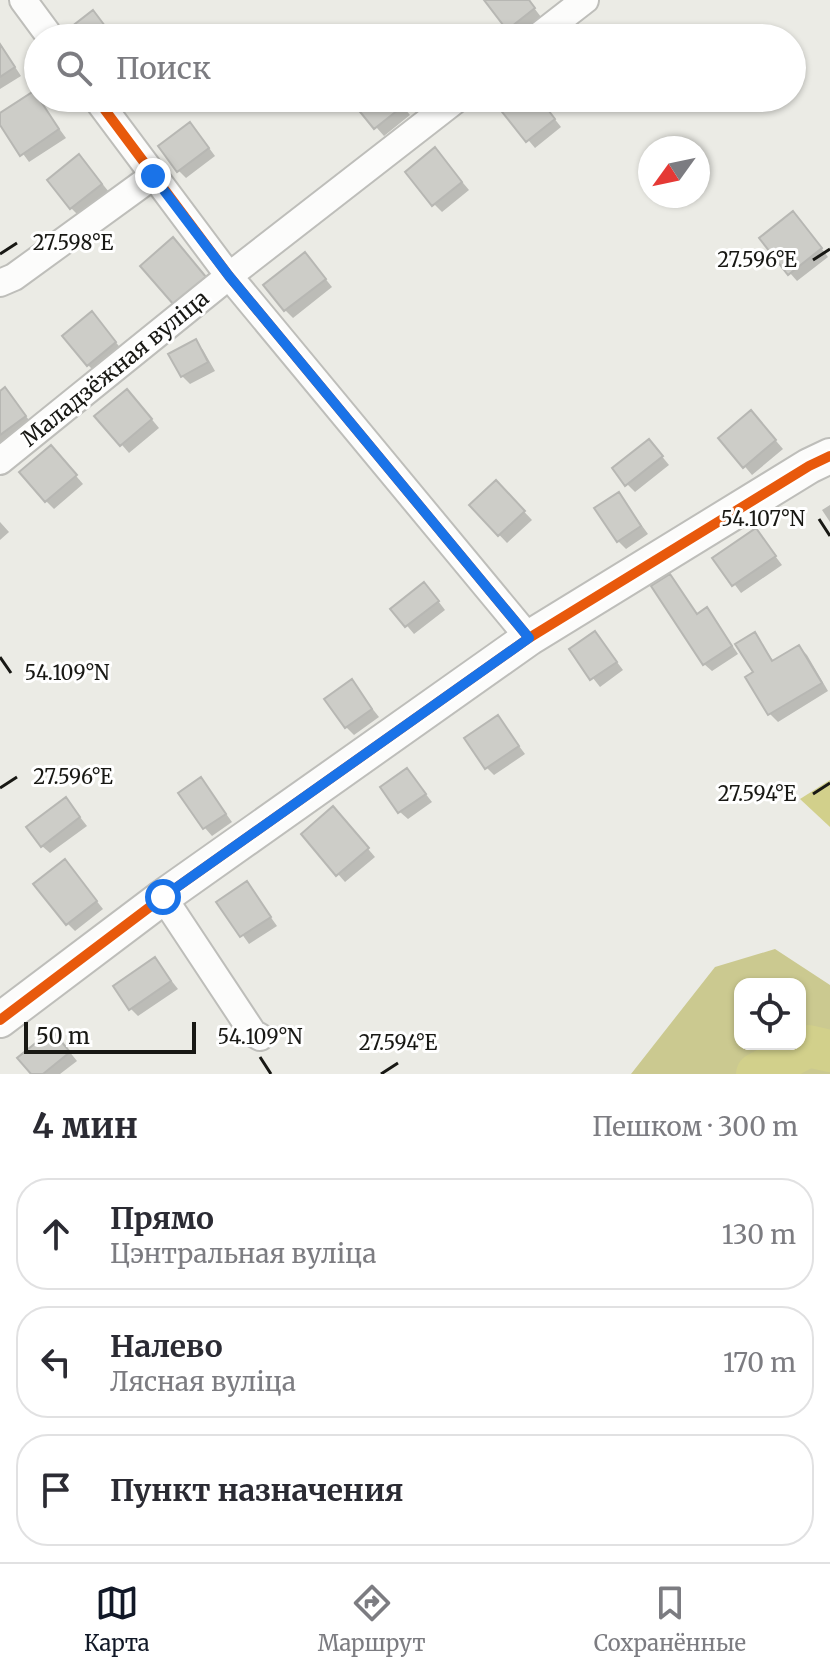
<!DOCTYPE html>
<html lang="ru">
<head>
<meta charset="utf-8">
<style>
	:root { --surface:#fff; --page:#f7f7f7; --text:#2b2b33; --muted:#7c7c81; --line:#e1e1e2; --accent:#111827 }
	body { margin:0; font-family:Merriweather,serif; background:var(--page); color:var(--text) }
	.controls { position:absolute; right:24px; bottom:24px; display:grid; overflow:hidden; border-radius:16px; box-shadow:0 2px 6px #0004 }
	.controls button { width:72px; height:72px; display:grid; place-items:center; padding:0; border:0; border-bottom:2px solid var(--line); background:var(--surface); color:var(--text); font:40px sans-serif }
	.compass { position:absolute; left:638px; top:136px; width:72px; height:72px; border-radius:50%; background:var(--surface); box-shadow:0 2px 6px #0004; rotate:237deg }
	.scale { position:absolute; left:24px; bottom:20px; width:172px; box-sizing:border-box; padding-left:8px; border:4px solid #181814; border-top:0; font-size:22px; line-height:28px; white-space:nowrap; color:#181814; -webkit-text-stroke:6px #fff; paint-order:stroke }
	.stop { position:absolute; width:24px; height:24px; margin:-18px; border:6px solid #1a73e8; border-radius:50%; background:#fff }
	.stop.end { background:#1a73e8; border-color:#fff; box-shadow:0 2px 8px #0008 }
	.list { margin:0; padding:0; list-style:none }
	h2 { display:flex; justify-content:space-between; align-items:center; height:104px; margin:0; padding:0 32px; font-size:34px }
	h2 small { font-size:26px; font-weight:400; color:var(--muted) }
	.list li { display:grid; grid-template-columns:52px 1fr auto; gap:24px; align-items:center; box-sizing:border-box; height:112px; margin:0 16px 16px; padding:0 16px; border:2px solid var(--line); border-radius:32px }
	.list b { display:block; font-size:30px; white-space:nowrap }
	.list p { margin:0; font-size:26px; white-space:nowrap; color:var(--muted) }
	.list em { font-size:26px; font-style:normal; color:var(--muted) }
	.icon { flex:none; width:44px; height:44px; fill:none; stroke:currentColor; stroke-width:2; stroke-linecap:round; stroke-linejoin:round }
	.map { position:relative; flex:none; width:830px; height:1074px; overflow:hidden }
	.search { position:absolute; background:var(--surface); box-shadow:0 2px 6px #0004; left:24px; right:24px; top:24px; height:88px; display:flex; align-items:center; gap:20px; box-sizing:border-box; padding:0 28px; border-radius:44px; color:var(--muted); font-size:30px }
	.sheet { height:488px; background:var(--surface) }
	nav { display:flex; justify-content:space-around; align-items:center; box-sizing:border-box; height:112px; border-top:2px solid var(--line); background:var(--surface); font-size:22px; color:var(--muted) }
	nav a { display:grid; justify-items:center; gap:4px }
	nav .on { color:var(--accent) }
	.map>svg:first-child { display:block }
	.forest { fill:#cbc990; fill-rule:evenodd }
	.water { fill:#d2d08b }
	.shadow { fill:#0003 }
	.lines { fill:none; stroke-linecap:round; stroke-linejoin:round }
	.river { stroke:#d2d08b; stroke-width:42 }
	.building { fill:#cdcdc8; stroke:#b7b7b3; stroke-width:2 }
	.minor-casing { stroke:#bebeba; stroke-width:30 }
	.tertiary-casing { stroke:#bebeba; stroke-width:38 }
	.minor { stroke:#fcfcfb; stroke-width:26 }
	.tertiary { stroke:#fcfcfb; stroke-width:34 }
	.cycleway-casing { stroke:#fff; stroke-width:15 }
	.cycleway { stroke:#e8590c; stroke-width:10 }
	.route { stroke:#1a73e8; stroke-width:10 }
	.ticks { fill:none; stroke:#181814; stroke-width:3 }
	.labels { text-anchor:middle; stroke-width:6; stroke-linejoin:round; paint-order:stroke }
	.street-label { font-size:22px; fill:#181814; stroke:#fff }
	.ticks-label { font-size:20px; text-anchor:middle; fill:#181814; stroke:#fff; stroke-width:6; stroke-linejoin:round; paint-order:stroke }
</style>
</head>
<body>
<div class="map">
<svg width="830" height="1074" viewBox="0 0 830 1074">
	<rect width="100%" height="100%" fill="#ebebe5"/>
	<path class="forest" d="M775 949 830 985V1074H631L715 967ZM740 984H800V1044H740Z"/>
	<path class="water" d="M830 780V827L800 799Z"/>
	<path class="shadow" d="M486 0H528L541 17 517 36Z
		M0 44 21 76 0 89Z
		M33 93 66 138 29 162 0 122V115Z
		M120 98H142L129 108Z
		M361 98H396L410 115 384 136 355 103Z
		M493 98H538L561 127 535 148Z
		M198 133 215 156 186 178 178 170Z
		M442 158 469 190 442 212 434 204Z
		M87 165 109 192 79 216 71 208Z
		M801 221 828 257 797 281 790 273Z
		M312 262 332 287 293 318 285 310Z
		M99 322 123 351 96 373 88 365Z
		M196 342 203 350 215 371 190 384 182 376Z
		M0 393 12 398 32 424 0 445Z
		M135 399 159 428 129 453 97 416Z
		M759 421 783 449 752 475 721 438Z
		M656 449 669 465 635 492 627 484Z
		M59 456 83 484 54 509 46 501Z
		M496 482 532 520 507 543 471 505Z
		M619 494 648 534 626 549 618 541Z
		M830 505V522L822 510Z
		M0 522 9 532 0 540Z
		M756 531 782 565 741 593 715 558Z
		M670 576 698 615 706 610 714 618 738 654 712 671 704 664Z
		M432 593 445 610 414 634 393 609Z
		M595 633 623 670 600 687 571 650Z
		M755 634 774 662 799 647 807 655 828 691 778 722 770 714 748 678 755 673Z
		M351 682 379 717 354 735 346 727Z
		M498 718 525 754 494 775 486 767Z
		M407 770 432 802 408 819 400 812Z
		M201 779 232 822 212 836 205 828Z
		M73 808 87 826 50 853 42 846Z
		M341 817 375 857 345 882 338 874Z
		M72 870 103 909 75 931 67 923Z
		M247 884 277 926 249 944 219 902Z
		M155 960 178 989 138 1016 131 1009Z
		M60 1040 77 1061 60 1074H33Z"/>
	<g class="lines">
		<path class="river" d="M757 1074 808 1046 830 1051"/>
	</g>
	<path class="building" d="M484 0H529L535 8 507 30Z
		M93 10 114 38H72L66 31Z
		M0 44 15 67 0 77Z
		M34 91 59 129 20 156 0 125V113Z
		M358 98H397L403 106 374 129 352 102Z
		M491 98H539L555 119 526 142Z
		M190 122 209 148 177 172 158 146Z
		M435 147 462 182 432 206 405 172Z
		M79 154 102 184 70 209 47 180Z
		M793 211 822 248 788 275 759 238Z
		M173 237 206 277 174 305 140 266Z
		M305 252 326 279 284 311 263 285Z
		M92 311 116 342 87 366 62 336Z
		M196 339 208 362 181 377 168 354Z
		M5 387 26 416 0 435V391Z
		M127 389 152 419 120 446 94 416Z
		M751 410 776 440 743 468 718 438Z
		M649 439 663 456 625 486 612 468Z
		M51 445 77 475 45 502 19 472Z
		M496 480 525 511 498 536 469 505Z
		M619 492 641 526 617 542 594 508Z
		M756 528 776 556 732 586 712 558Z
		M670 574 697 614 707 607 732 646 703 665 651 586Z
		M424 582 439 601 405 627 390 609Z
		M595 631 617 662 590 680 569 649Z
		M755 632 772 661 799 645 822 683 768 715 745 677 753 672 735 644Z
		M352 679 372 709 345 728 324 699Z
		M498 715 519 746 485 769 464 738Z
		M407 768 426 794 398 813 380 787Z
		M201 777 226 814 203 829 178 793Z
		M66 797 80 817 41 847 26 827Z
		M333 806 369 848 336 876 301 834Z
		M65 859 97 901 66 925 33 884Z
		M247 881 271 917 240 937 216 902Z
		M155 957 171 981 129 1010 113 986Z
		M52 1030 70 1052 43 1074H31L17 1058Z"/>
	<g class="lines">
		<g class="minor-casing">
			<path id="minor" d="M23 0 51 38
				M536 38 585 0
				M96 98 229 276 529 638
				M0 283 14 277 153 176
				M0 461 229 276 458 98
				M163 897 253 1033 260 1037"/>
		</g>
		<g class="tertiary-casing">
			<path id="tertiary" d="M0 1020 163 897 529 638 809 466 830 456"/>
		</g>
		<use href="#minor" class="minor"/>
		<use href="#tertiary" class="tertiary"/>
		<g class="cycleway-casing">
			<path id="cycleway" d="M96 98 229 276 529 638
				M0 1020 163 897 529 638 809 466 830 456"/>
		</g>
		<use href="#cycleway" class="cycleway"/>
	</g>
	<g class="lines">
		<path class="route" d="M153 176 229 276 529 638 163 897"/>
	</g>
	<path class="ticks" d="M0 254 17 243M813 260 830 249M819 519 830 536M0 657 11 673M0 788 17 777M813 794 830 783M260 1057 271 1074M381 1074 398 1063"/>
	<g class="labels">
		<g class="street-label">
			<text transform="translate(115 368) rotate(-39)" y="8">Маладзёжная вуліца</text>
		</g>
	</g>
	<g class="ticks-label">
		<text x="73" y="250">27.598°E</text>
		<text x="757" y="267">27.596°E</text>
		<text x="763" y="526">54.107°N</text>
		<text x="67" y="680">54.109°N</text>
		<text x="73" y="784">27.596°E</text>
		<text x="757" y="801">27.594°E</text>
		<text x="260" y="1044">54.109°N</text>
		<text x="398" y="1050">27.594°E</text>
	</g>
</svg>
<div class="controls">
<button><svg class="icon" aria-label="locate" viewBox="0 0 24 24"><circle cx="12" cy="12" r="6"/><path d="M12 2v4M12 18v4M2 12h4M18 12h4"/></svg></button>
</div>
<svg class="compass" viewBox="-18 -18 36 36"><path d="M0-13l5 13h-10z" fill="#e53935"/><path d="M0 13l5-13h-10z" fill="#7c7c81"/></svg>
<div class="scale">50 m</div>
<div class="stop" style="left:163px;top:897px"></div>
<div class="stop end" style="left:153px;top:176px"></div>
<div class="search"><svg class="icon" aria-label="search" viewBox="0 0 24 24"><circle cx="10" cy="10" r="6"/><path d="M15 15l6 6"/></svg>Поиск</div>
</div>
<section class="sheet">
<h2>4 мин<small>Пешком · 300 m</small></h2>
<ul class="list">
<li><svg class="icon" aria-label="ahead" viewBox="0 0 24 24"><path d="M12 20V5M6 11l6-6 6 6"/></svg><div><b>Прямо</b><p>Цэнтральная вуліца</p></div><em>130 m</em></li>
<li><svg class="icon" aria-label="left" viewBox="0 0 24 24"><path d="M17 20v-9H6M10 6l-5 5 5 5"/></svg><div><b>Налево</b><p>Лясная вуліца</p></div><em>170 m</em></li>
<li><svg class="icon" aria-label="arrive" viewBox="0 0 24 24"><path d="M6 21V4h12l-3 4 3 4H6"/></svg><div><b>Пункт назначения</b></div></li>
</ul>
</section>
<nav>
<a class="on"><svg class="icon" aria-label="map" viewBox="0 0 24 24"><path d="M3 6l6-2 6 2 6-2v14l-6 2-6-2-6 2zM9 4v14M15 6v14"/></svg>Карта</a>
<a><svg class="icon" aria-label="directions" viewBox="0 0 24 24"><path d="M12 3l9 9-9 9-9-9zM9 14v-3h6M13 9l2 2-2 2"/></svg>Маршрут</a>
<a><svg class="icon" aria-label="saved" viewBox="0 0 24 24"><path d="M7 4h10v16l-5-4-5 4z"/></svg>Сохранённые</a>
</nav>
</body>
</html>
